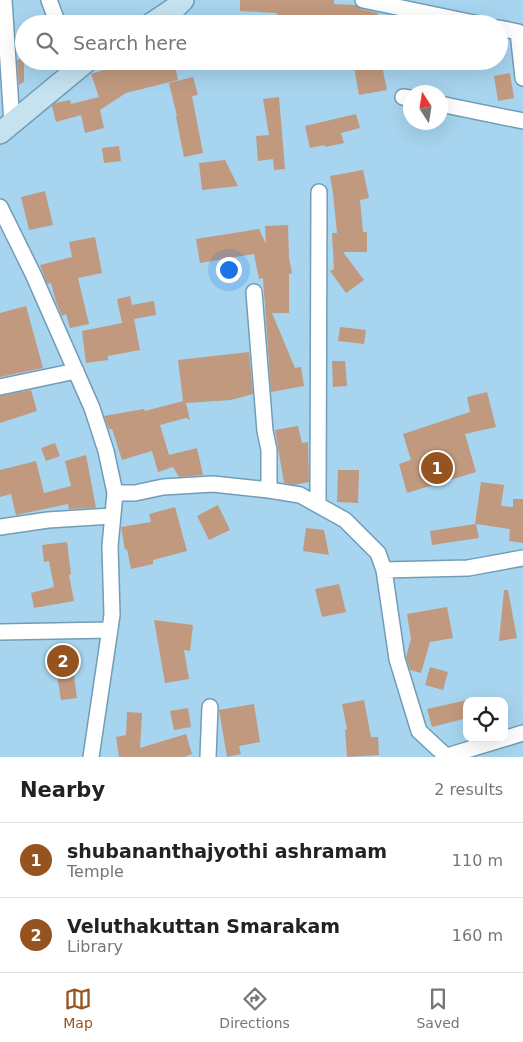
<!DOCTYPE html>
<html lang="en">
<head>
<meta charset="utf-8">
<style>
	:root { --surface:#fff; --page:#f6f6f6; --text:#222; --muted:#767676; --line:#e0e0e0; --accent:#955320 }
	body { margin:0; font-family:"DejaVu Sans",sans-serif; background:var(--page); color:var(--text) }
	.controls { position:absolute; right:15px; bottom:15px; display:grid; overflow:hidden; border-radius:10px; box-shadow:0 5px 20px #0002 }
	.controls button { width:45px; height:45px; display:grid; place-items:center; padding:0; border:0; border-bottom:1px solid var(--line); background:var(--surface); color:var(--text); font:25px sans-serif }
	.compass { position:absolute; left:403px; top:85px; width:45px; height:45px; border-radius:50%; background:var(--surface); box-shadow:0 5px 20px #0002; rotate:348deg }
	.you { position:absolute; left:228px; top:269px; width:18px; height:18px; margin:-12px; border:4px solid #fff; border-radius:50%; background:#1a73e8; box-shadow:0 0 0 8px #1a73e833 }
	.badge { display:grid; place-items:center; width:32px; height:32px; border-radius:50%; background:var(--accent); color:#fff; font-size:16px; font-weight:700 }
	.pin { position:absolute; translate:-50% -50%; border:2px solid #fff; box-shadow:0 1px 5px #0006 }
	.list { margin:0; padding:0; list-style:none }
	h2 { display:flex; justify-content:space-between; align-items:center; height:65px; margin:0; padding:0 20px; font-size:21px }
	h2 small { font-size:16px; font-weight:400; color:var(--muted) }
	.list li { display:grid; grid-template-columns:32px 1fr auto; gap:15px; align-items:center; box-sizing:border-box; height:75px; padding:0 20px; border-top:1px solid var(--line) }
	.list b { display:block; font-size:19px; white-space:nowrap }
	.list p { margin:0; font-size:16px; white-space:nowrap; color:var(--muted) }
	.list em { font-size:16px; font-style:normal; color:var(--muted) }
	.icon { flex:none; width:28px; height:28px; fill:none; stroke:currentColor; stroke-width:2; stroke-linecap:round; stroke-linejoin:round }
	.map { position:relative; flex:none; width:523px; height:757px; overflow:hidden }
	.search { position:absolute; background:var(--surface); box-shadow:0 5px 20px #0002; left:15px; right:15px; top:15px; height:55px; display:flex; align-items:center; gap:12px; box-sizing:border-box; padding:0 18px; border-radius:28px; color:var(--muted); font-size:19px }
	.sheet { height:215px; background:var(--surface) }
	nav { display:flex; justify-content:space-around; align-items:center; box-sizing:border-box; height:70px; border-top:1px solid var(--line); background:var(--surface); font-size:14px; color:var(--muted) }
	nav a { display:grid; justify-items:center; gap:2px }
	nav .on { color:var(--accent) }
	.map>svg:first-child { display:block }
	.building { fill:#c1997f }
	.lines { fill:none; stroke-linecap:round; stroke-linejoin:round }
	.street-casing { stroke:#719db7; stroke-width:18 }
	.secondary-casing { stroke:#719db7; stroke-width:24 }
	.street { stroke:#fff; stroke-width:15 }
	.secondary { stroke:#c5e2f0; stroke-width:21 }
</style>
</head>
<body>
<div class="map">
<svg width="523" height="757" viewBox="0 0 523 757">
	<rect width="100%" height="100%" fill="#a7d4ef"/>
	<path class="building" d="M240 0H334V4L356 5 361 9 378 13 377 24H276L277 13 240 11Z
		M24 57V82L19 85 17 60Z
		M119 61H174L178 80 126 93 100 110 104 128 85 133 81 115 56 122 52 106 55 103 70 100 71 104 99 97 91 74 120 64Z
		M353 61H381L387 90 359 95Z
		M510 73 514 98 498 101 494 76Z
		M193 77 198 95 192 96 203 153 184 157 176 117 177 116 169 83Z
		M279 97 285 169 274 170 273 159 258 161 256 136 269 135 263 99Z
		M356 114 360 128 341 133 344 143 325 147V145L310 148 305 126Z
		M119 146 121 161 104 163 102 148Z
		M225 160 238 186 202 190 199 163Z
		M363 170 369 198 360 200 363 232H367V252H343L364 280 346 293 330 271 334 269 332 233H337L333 193 330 176Z
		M45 191 53 225 29 230 21 197Z
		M288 225 289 258 292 273 289 274V313H272L295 368 301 367 304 386 271 392 263 278 259 279 254 254 200 263 196 239 259 229 266 244 265 226Z
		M95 237 102 273 78 278 89 324 70 328 66 314 62 316 56 302 51 283 47 284 40 265 72 257 69 242Z
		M130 296 132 305 154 301 156 315 134 319 140 350 108 356V360L86 363 82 331 122 323 117 299Z
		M26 306 43 368 0 377V313Z
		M340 327 366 330 364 344 338 341Z
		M249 352 253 394 231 400 186 403 190 420 186 418 160 425 169 455 197 448 203 475 179 477 173 467 158 472 152 451 122 460 112 429H109L104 416 144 409 145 411 183 401 178 360Z
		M332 361H345L347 386 333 387Z
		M31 390 37 411 0 423V396Z
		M487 392 496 427 465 434 476 472 407 493 399 464 411 460 403 434 470 412 467 397Z
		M298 426 302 443 308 442 309 482 294 485 284 483 275 430Z
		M55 443 60 456 46 461 41 448Z
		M86 455 96 508 69 509 68 504 16 515 11 494 0 497V470L36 461 44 493 71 486 65 461Z
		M338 470H359L358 503 337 502Z
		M481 482 504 485 501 506 513 507V499H523V543L509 541 510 529 476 524 479 538 432 545 430 531 475 524Z
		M218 505 230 530 209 540 197 516Z
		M175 507 187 551 153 560V564L131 569 127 549 125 550 121 527 151 522 149 514Z
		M306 528 324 530 329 555 303 551Z
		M67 542 71 574 69 575 74 601 34 608 31 593 54 587 49 561 44 562 42 545Z
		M339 584 346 612 322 617 315 589Z
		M504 590H508L517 638 499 641Z
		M447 607 453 638 430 642 421 673 410 670 406 657 411 639 407 614Z
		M154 620 193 625 190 651 184 650 189 679 165 683Z
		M73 652 72 661 77 698 61 700 54 655Z
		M430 667 448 672 443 690 425 685Z
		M364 700 371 737H378L379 755 347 757 345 730 347 729 342 704Z
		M467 700V718L432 727 427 709Z
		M254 704 260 742 239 746 241 754 227 757 219 710Z
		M188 708 191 727 174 730 170 711Z
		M127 712 142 713 140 748 186 734 192 754 184 757H119L116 737 126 735Z"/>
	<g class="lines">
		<g class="street-casing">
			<path id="street" d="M4 0 12 124
				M49 0 58 24
				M363 0 479 24
				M499 28 518 32 523 78
				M403 97 410 98
				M440 104 523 121
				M0 207 33 274 92 408 106 451 115 493 110 546 112 615 91 757
				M254 292 265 431 269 450V490
				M0 387 76 371
				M115 493H135L163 487 213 484 269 490 300 495 345 520 378 553 384 570 397 659 419 731 447 757
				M318 504 319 192
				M0 527 48 520 112 516
				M384 570 468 568 523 558
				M0 632 110 630
				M447 756 523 733
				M208 757 210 707"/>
		</g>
		<g class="secondary-casing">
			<path id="secondary" d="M151 24 175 8 183 0
				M0 133 87 61"/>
		</g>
		<use href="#street" class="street"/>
		<use href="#secondary" class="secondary"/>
	</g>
</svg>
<div class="controls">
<button><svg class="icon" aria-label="locate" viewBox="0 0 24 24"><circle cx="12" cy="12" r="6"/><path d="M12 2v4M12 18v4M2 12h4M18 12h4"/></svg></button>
</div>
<svg class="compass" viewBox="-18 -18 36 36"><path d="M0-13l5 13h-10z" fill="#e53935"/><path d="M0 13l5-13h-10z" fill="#767676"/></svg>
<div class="you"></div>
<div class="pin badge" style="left:437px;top:468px">1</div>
<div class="pin badge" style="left:63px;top:661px">2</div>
<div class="search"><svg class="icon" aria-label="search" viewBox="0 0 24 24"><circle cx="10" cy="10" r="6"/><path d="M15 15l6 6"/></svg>Search here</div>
</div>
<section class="sheet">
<h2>Nearby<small>2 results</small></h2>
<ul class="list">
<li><span class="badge">1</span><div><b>shubananthajyothi ashramam</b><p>Temple</p></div><em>110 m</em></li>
<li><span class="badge">2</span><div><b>Veluthakuttan Smarakam</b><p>Library</p></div><em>160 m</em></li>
</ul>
</section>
<nav>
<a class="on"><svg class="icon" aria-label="map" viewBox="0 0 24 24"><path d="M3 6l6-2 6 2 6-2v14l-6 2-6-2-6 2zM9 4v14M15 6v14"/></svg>Map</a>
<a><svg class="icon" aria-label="directions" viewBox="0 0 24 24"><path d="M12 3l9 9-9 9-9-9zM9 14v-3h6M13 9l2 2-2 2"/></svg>Directions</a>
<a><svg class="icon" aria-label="saved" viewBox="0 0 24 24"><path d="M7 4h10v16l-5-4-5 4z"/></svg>Saved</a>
</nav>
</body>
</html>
